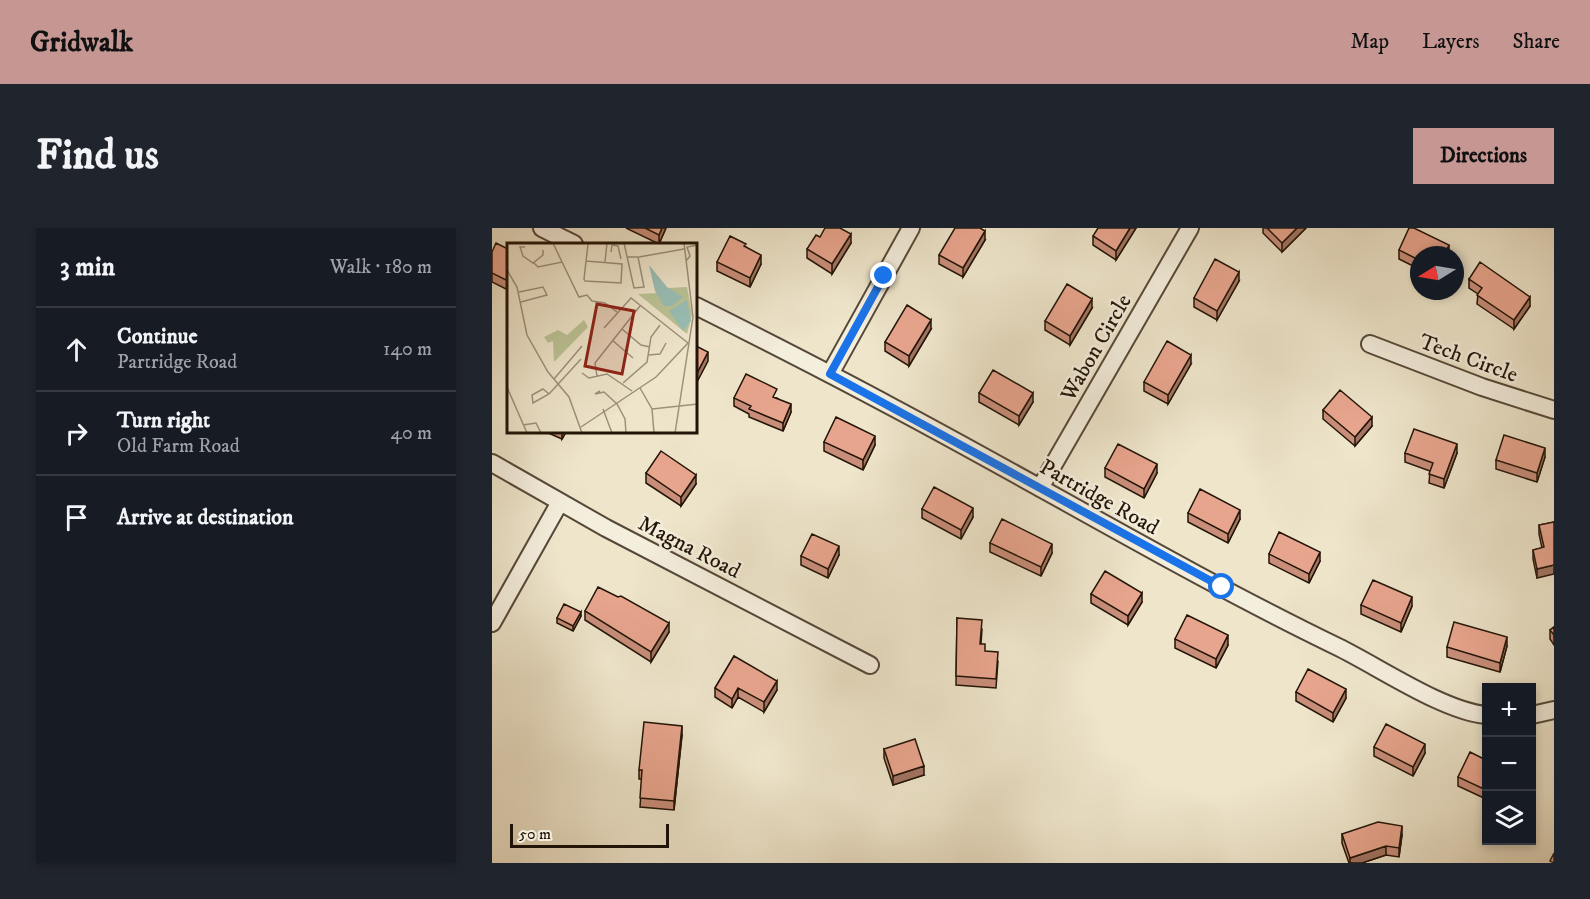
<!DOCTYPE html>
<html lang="en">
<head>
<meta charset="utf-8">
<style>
	:root { --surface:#171b24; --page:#20242c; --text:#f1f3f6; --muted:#9ea1a6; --line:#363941; --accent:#c59692 }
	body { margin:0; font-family:"IM FELL DW Pica",serif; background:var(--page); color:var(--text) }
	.controls { position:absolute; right:18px; bottom:18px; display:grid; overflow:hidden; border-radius:0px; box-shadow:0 3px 9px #0003 }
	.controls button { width:54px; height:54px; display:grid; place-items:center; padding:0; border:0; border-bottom:2px solid var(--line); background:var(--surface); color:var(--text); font:30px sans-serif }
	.compass { position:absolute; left:918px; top:18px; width:54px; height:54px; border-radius:50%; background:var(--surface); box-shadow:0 3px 9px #0003; rotate:259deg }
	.scale { position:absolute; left:18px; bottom:15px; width:159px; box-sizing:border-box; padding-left:6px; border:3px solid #221407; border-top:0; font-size:16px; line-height:21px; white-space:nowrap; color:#221407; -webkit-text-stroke:4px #f4eedd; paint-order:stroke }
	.stop { position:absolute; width:18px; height:18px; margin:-14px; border:4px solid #1a73e8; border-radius:50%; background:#fff }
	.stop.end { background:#1a73e8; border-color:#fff; box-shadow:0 2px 6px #0008 }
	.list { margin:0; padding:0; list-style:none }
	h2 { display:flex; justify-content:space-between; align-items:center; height:78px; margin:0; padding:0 24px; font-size:26px }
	h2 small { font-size:20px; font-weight:400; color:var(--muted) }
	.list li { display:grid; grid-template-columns:39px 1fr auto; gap:18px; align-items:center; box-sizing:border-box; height:84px; padding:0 24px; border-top:2px solid var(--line) }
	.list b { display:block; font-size:22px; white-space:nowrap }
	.list p { margin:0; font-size:20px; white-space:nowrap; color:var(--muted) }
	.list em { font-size:20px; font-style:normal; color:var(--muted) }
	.icon { flex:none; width:33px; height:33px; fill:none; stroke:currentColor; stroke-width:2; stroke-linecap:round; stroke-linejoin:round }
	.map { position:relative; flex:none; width:1062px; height:635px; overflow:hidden; border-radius:0px }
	header { display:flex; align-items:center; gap:36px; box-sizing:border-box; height:84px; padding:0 30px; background:var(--accent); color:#111 }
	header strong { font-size:28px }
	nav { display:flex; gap:33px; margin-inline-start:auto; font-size:21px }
	.intro { display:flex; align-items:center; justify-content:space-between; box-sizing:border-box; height:144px; padding:0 36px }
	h1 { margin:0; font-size:42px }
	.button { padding:15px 27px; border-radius:0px; background:var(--accent); color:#111; font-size:21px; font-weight:700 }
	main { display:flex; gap:36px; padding:0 36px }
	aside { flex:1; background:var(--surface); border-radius:0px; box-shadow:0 3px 9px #0003 }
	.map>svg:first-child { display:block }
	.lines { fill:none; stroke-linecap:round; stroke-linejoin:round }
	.minor-casing { stroke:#554838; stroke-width:20 }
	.minor { stroke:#f4eedd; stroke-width:16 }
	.wall { fill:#c88e7a; stroke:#221407; stroke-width:1.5 }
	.shaded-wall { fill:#a27463; stroke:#221407; stroke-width:1.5 }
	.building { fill:#e8a58e; stroke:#221407; stroke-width:1.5 }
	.route { stroke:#1a73e8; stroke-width:8 }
	.labels { text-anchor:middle; stroke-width:5; stroke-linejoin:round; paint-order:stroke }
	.street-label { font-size:22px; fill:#221407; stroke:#f4eedd }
	.inset-road { fill:none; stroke:#9c917d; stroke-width:1.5 }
	.view { fill:#8f2418; fill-opacity:0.15; stroke:#8f2418; stroke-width:3 }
	.inset-edge { fill:none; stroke:#221407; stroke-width:3 }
</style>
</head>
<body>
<header>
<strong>Gridwalk</strong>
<nav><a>Map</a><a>Layers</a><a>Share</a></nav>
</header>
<div class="intro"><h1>Find us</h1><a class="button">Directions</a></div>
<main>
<aside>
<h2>3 min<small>Walk · 180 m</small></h2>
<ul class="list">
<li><svg class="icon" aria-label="ahead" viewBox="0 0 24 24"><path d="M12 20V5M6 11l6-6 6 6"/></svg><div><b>Continue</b><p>Partridge Road</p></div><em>140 m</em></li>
<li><svg class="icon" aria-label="right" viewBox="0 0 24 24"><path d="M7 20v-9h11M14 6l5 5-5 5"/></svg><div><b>Turn right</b><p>Old Farm Road</p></div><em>40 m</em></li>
<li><svg class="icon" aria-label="arrive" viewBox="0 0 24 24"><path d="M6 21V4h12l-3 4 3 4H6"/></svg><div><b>Arrive at destination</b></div></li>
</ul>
</aside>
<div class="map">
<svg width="1062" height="635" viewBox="0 0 1062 635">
	<rect width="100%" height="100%" fill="#eee5cb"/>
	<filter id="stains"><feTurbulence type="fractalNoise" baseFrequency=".00333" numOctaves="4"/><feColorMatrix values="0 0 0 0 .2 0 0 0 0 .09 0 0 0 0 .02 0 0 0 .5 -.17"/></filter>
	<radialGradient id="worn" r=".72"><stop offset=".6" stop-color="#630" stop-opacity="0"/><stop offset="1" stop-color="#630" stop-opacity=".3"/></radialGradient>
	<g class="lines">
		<g class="minor-casing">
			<path id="minor" d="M50 0 82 16
				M204 78C270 111 337 145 402 180 551 259 695 346 846 419 887 439 951 483 994 487
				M878 116 990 159 1062 182
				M338 146 419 0
				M0 235 114 300 378 437
				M548 260 698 0
				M0 395 68 274
				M1040 487 1062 482"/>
		</g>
		<use href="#minor" class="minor"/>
	</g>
	<path class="wall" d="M134 0H174L167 16Z
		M644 0 624 32 601 17V8Z
		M771 0H814L790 24 771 5Z
		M328 9 359 15 340 46 315 30V21Z
		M493 12 471 49 447 36V27Z
		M254 19 269 36 258 59 225 43V34Z
		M16 21V62L0 54V24Z
		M907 22 957 26V27H927V41L907 31Z
		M977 51 1038 78 1022 101 985 76 986 66 977 60Z
		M747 53 725 92 702 79V70Z
		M600 80 578 117 553 102V93Z
		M439 101 417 138 393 123V114Z
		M699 136 676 176 652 163V154Z
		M487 165 541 174 527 197 487 174Z
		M242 170H285L299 184 291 203 257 189V186L242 178Z
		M831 182 880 198 863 218 831 191Z
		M54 204H74L70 211Z
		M332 214 383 217 371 242 332 223Z
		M913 225H965L952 260 937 255 938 243 913 234Z
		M1053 229 1045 254 1004 241V232Z
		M613 240 665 245 652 270 613 249Z
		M154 245 204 256 189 278 154 255Z
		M430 281 481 289 469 311 430 290Z
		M696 285 748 291 736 315 696 294Z
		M1062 294 1045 350 1041 331V322L1050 320 1047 306V297Z
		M498 315 560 325 549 348 498 324Z
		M777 326 828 333 817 355 777 335Z
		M347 327 336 350 309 337V328Z
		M599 366 650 374 636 397 599 375Z
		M126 369 177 404 159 434 93 392V383Z
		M869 377 920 378 909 404 869 386Z
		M89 388 81 403 65 395V390Z
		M465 390 490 401 489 416 493 423 506 433 504 460 464 457Z
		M1062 399V417L1058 411V402Z
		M683 411 736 417 724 440 683 420Z
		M1015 418 1008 444 955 429V419Z
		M242 428 285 462 272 484 246 469 240 480 223 469V460Z
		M804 464 854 470 841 494 804 473Z
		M190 507 182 582 148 579 150 551H147V542Z
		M882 519 933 525 921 548 882 528Z
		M392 521 432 547 401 557 392 530Z
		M994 532V571L966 558V549Z
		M850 606 910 607 907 629 894 627 870 635H857L850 615Z"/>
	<path class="shaded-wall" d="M170 0H174L167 16V7Z
		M638 0H644L624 32V23Z
		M805 0H814L790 24V15Z
		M493 3V12L471 49V40Z
		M359 6V15L340 46V36Z
		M957 17V27H952Z
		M269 27V36L258 59V50Z
		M747 44V53L725 92V83Z
		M1038 69V78L1022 101V92Z
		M600 71V80L578 117V108Z
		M439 92V101L417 138V128Z
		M216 124V133L204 156V147Z
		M699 127V136L676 176V167Z
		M541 165V174L527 197V188Z
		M299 176V184L291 203V195Z
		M880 189V198L863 218V209Z
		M70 204H74L70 211Z
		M383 208V217L371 242V232Z
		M965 216V225L952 260V251Z
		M1053 220V229L1045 254V245Z
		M665 236V245L652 270V261Z
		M204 247V256L189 278V269Z
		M481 280V289L469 311V302Z
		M748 282V291L736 315V306Z
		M560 316V325L549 348V339Z
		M347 318V327L336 350V341Z
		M828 324V333L817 355V346Z
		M1062 337V346L1045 350V341Z
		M650 365V374L636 397V388Z
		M920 369V378L909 404V395Z
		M89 384V388L81 403V398Z
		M177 395V404L159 434V424Z
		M736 407V417L724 440V431Z
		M1015 409V418L1008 444V435Z
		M285 453V462L272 484V474Z
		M246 460V469L240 480V471Z
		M854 461V470L841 494V485Z
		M190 498V507L182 582V573Z
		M933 516V525L921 548V539Z
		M432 538V547L401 557V548Z
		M910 598V607L907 629V620Z
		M894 618V627L870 635H858V630Z"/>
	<path class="building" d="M153 0H170L167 7Z
		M333 0H348L359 6 340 36 315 21 324 7 328 9Z
		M463 0H488L493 3 471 40 447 27Z
		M606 0H638L624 23 601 8Z
		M775 0H805L790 15Z
		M917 0H922L957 17 952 27H927V32L907 22Z
		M238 8 254 16 252 18 269 27 258 50 225 34Z
		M4 15 16 21V53L0 45V24Z
		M723 31 747 44 725 83 702 70Z
		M988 34 1038 69 1022 92 985 67 990 60 977 51Z
		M575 56 600 71 578 108 553 93Z
		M415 77 439 92 417 128 393 114Z
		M675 113 699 127 676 167 652 154Z
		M204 118 216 124 204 147Z
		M501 142 541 165 527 188 487 165Z
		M254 146 285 161 281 169 299 176 291 195 257 181 259 178 242 170Z
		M848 162 880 189 863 209 831 182Z
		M344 189 383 208 371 232 332 214Z
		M922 201 965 216 952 251 937 246 941 235 913 225Z
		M1012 207 1053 220 1045 245 1004 232Z
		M626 216 665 236 652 261 613 240Z
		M169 223 204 247 189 269 154 245Z
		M442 259 481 280 469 302 430 281Z
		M708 261 748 282 736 306 696 285Z
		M510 291 560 316 549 339 498 315Z
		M1062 294V337L1045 341 1041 322 1052 319 1047 297Z
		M787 304 828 324 817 346 777 326Z
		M320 306 347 318 336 341 309 328Z
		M613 343 650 365 636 388 599 366Z
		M881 352 920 369 909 395 869 377Z
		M106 359 126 369 129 368 177 395 159 424 93 383Z
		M72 376 89 384 81 398 65 390Z
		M695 387 736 407 724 431 683 411Z
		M465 390 490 392 488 416H493V423L506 424 504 451 464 448Z
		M962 394 1015 409 1008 435 955 419Z
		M1062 399V407L1058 402Z
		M242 428 285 453 272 474 246 460 240 471 223 460Z
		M816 441 854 461 841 485 804 464Z
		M152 494 190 498 182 573 148 570 150 542H147Z
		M894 496 933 516 921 539 882 519Z
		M423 511 432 538 401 548 392 521Z
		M978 524 994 532V562L966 549Z
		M886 594 910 598 907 620 894 618 858 630 850 606Z
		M1062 625V635L1058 633Z"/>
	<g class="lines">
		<path class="route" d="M392 48 338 146 730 359"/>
	</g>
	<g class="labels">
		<g class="street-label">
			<text transform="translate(603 119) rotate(-60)" y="8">Wabon Circle</text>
			<text transform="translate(977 129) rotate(20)" y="8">Tech Circle</text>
			<text transform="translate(608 268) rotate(29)" y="8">Partridge Road</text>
			<text transform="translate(198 318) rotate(27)" y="8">Magna Road</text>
		</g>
	</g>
	<g transform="translate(15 15)">
		<rect width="190" height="190" fill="#eee5cb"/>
		<path d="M157 42 161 45 180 44 185 71 180 91 131 51 150 50ZM77 77 81 84 47 119 46 98 41 100 37 94 51 87 60 92Z" fill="#bbc396"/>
		<path d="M142 22 160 44 176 54 165 63H157L148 48ZM180 57 184 78 176 88 162 68Z" fill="#99bfb6"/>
		<path class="inset-road" d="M46 0 55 19M117 0 127 45 137 44 131 14H120M18 4H13L16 13 26 20 36 12V7M104 9 105 2 111 3 114 16M132 14 177 6M79 18 115 21 114 40 78 38 77 36 81 1V0M179 18 183 13 180 4 191 2M98 19 100 0M27 20 31 24 55 19 72 54 80 52 85 58 98 60 110 69M0 27 10 44 20 92 41 129 62 154 75 190M12 49 36 44 40 52 14 59M115 86 134 102 143 104M105 97 126 115M142 112 153 111 159 100M75 130 82 135 100 131 125 148M90 133 88 120 133 63M47 136 75 103M116 140 140 119 144 94 153 82M0 144 20 190M133 145 145 166 147 190M36 146 42 151 26 160 25 152ZM93 148 88 151 97 149 110 161 118 176 119 190M42 151 74 116M96 166 105 190M145 166 191 161M16 182 29 180 34 190M74 184 149 134 181 100 124 55 97 85M168 190 186 74 177 0"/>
		<path class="view" d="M90 61 127 68 115 131 78 123Z"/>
		<rect width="190" height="190" class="inset-edge"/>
	</g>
	<rect width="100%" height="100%" filter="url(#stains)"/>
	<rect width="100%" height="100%" fill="url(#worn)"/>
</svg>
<div class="controls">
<button>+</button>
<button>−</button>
<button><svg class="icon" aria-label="layers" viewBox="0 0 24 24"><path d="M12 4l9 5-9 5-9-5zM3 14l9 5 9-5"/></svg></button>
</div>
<svg class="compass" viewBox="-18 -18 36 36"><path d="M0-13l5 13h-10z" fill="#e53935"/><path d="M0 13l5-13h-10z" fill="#9ea1a6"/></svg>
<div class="scale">50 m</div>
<div class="stop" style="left:730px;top:359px"></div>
<div class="stop end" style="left:392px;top:48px"></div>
</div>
</main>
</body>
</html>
